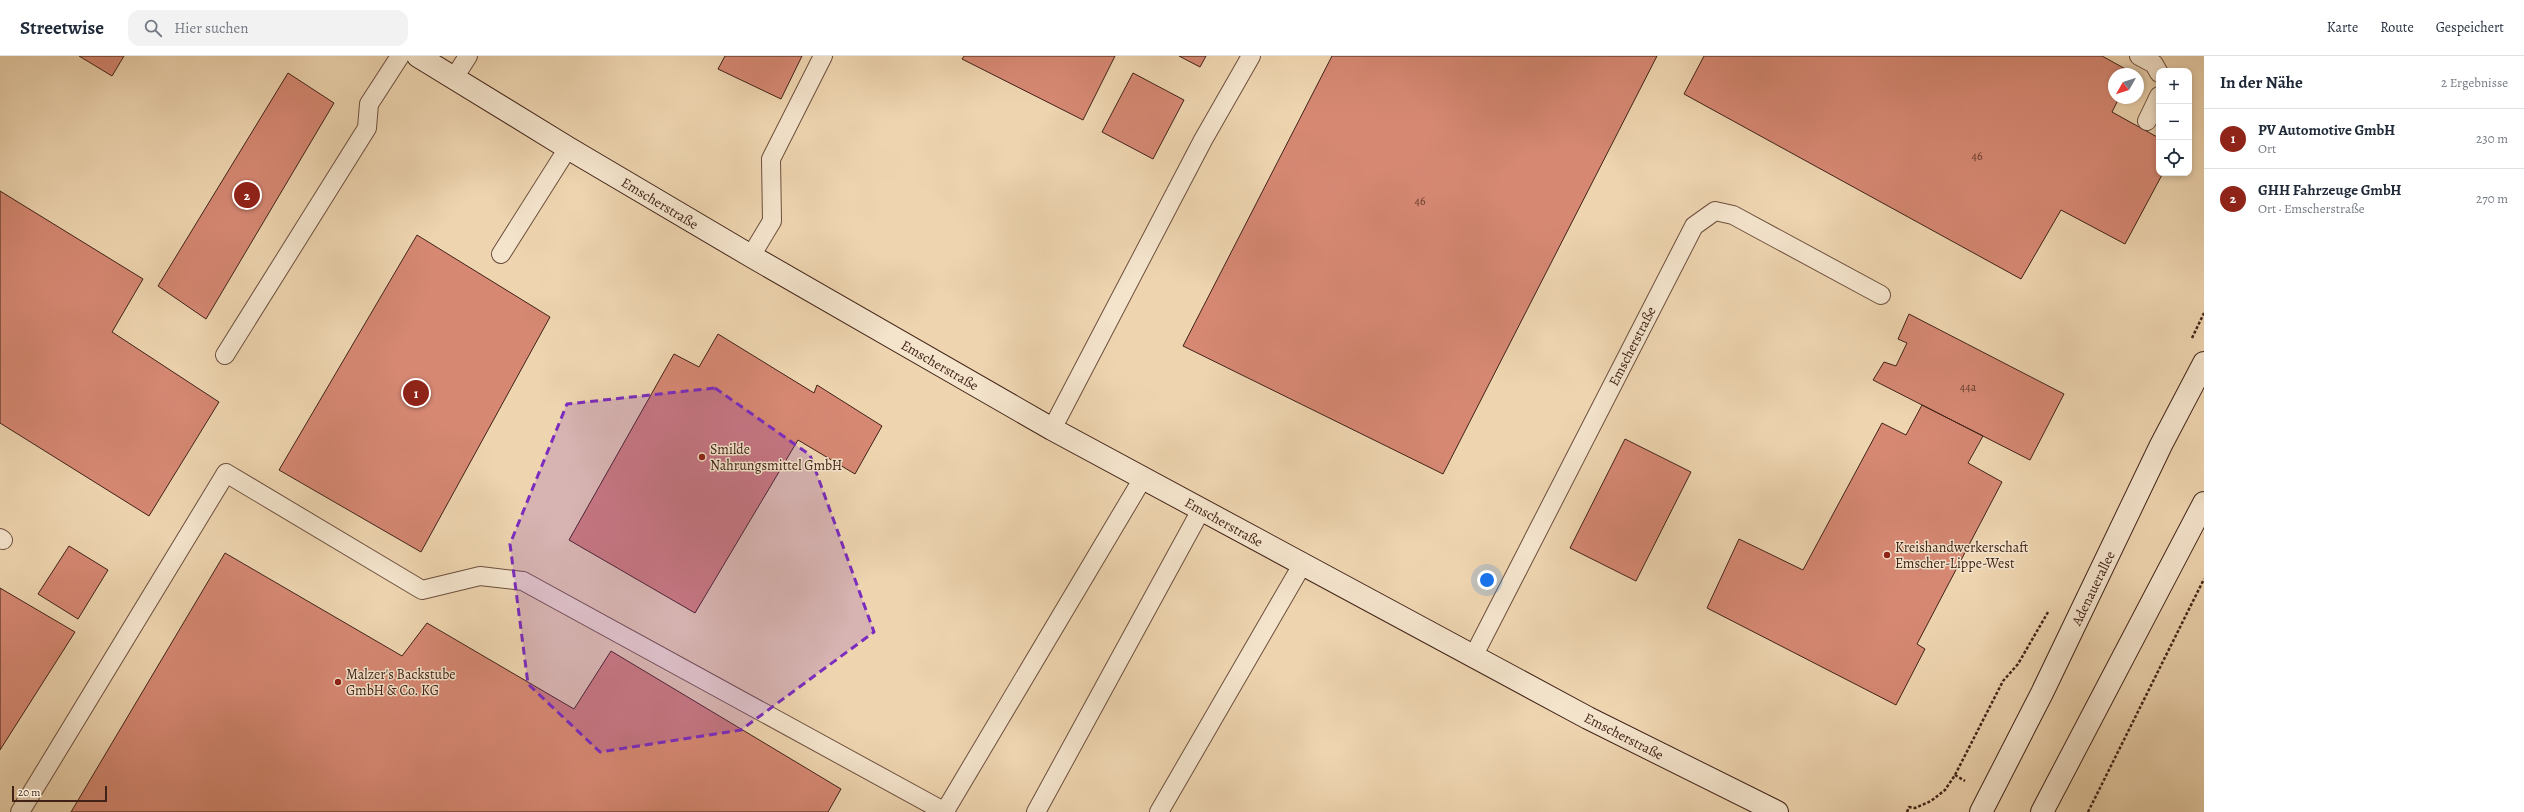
<!DOCTYPE html>
<html lang="de">
<head>
<meta charset="utf-8">
<style>
	:root { --surface:#fff; --page:#f2f2f3; --text:#1f2937; --muted:#747a83; --line:#e0e1e3; --accent:#8f2418 }
	body { margin:0; font-family:Alegreya,serif; background:var(--page); color:var(--text) }
	.controls { position:absolute; right:12px; top:12px; display:grid; overflow:hidden; border-radius:8px; box-shadow:0 2px 6px #0003 }
	.controls button { width:36px; height:36px; display:grid; place-items:center; padding:0; border:0; border-bottom:1px solid var(--line); background:var(--surface); color:var(--text); font:20px sans-serif }
	.compass { position:absolute; left:2108px; top:12px; width:36px; height:36px; border-radius:50%; background:var(--surface); box-shadow:0 2px 6px #0003; rotate:231deg }
	.scale { position:absolute; left:12px; bottom:10px; width:95px; box-sizing:border-box; padding-left:4px; border:2px solid #402217; border-top:0; font-size:11px; line-height:14px; white-space:nowrap; color:#402217; -webkit-text-stroke:3px #f4e4cc; paint-order:stroke }
	.you { position:absolute; left:1487px; top:524px; width:14px; height:14px; margin:-10px; border:3px solid #fff; border-radius:50%; background:#1a73e8; box-shadow:0 0 0 6px #1a73e833 }
	.badge { display:grid; place-items:center; width:26px; height:26px; border-radius:50%; background:var(--accent); color:#fff; font-size:13px; font-weight:700 }
	.pin { position:absolute; translate:-50% -50%; border:2px solid #fff; box-shadow:0 1px 4px #0006 }
	.list { margin:0; padding:0; list-style:none }
	h2 { display:flex; justify-content:space-between; align-items:center; height:52px; margin:0; padding:0 16px; font-size:17px }
	h2 small { font-size:13px; font-weight:400; color:var(--muted) }
	.list li { display:grid; grid-template-columns:26px 1fr auto; gap:12px; align-items:center; box-sizing:border-box; height:60px; padding:0 16px; border-top:1px solid var(--line) }
	.list b { display:block; font-size:15px; white-space:nowrap }
	.list p { margin:0; font-size:13px; white-space:nowrap; color:var(--muted) }
	.list em { font-size:13px; font-style:normal; color:var(--muted) }
	.icon { flex:none; width:22px; height:22px; fill:none; stroke:currentColor; stroke-width:2; stroke-linecap:round; stroke-linejoin:round }
	.map { position:relative; flex:none; width:2204px; height:756px; overflow:hidden }
	header { display:flex; align-items:center; gap:24px; box-sizing:border-box; height:56px; padding:0 20px; background:var(--surface); border-bottom:1px solid var(--line) }
	header strong { font-size:19px }
	nav { display:flex; gap:22px; margin-inline-start:auto; font-size:14px }
	.search { width:280px; height:36px; background:var(--page); display:flex; align-items:center; gap:10px; box-sizing:border-box; padding:0 14px; border-radius:12px; color:var(--muted); font-size:15px }
	main { display:flex }
	aside { flex:1; background:var(--surface) }
	.map>svg:first-child { display:block }
	.building { fill:#d68873; stroke:#402217 }
	.lines { fill:none; stroke-linecap:round; stroke-linejoin:round }
	.lane-casing { stroke:#6c4f3d; stroke-width:20 }
	.secondary-casing { stroke:#402217; stroke-width:24 }
	.path { stroke:#402217; stroke-width:2.5; stroke-dasharray:3 2; stroke-linecap:butt }
	.lane { stroke:#f4e4cc; stroke-width:18 }
	.secondary { stroke:#f4e4cc; stroke-width:22 }
	.marked { fill:#7b2cbf; fill-opacity:0.2; stroke:#7b2cbf; stroke-width:3; stroke-dasharray:8 5; stroke-linejoin:round }
	.poi-dot { fill:#8f2418; stroke:#f4e4cc; stroke-width:1.5 }
	.labels { text-anchor:middle; stroke-width:3; stroke-linejoin:round; paint-order:stroke }
	.number-label { font-size:12px; fill:#663c2e }
	.street-label { font-size:14px; fill:#402217; stroke:#f4e4cc }
	.poi-label { font-size:14px; fill:#402217; stroke:#f4e4cc; text-anchor:start }
</style>
</head>
<body>
<header>
<strong>Streetwise</strong>
<div class="search"><svg class="icon" aria-label="search" viewBox="0 0 24 24"><circle cx="10" cy="10" r="6"/><path d="M15 15l6 6"/></svg>Hier suchen</div>
<nav><a>Karte</a><a>Route</a><a>Gespeichert</a></nav>
</header>
<main>
<div class="map">
<svg width="2204" height="756" viewBox="0 0 2204 756">
	<rect width="100%" height="100%" fill="#eed5b0"/>
	<filter id="stains"><feTurbulence type="fractalNoise" baseFrequency=".005" numOctaves="4"/><feColorMatrix values="0 0 0 0 .2 0 0 0 0 .09 0 0 0 0 .02 0 0 0 .5 -.17"/></filter>
	<radialGradient id="worn" r=".72"><stop offset=".6" stop-color="#630" stop-opacity="0"/><stop offset="1" stop-color="#630" stop-opacity=".3"/></radialGradient>
	<path class="building" d="M79 0H124L112 20Z
		M725 0H802L781 43 718 13Z
		M964 0H1115L1083 64 962 3Z
		M1179 0H1206L1200 11Z
		M1332 0H1657L1443 418 1183 290Z
		M1704 0H2102L2131 16 2130 18H2114V42H2119L2112 56 2159 82V117H2163L2125 188 2061 154 2021 223 1684 38Z
		M288 17 334 47 206 263 158 230Z
		M1133 17 1184 44 1153 103 1102 76Z
		M0 135 143 223 112 276 219 346 149 460 0 367Z
		M417 179 550 261 421 496 279 414Z
		M1909 258 2064 338 2030 404 1873 324 1884 306 1896 310 1907 287 1898 283Z
		M718 278 814 337 817 329 882 370 855 418 798 384 695 557 569 484 674 298 699 311Z
		M1922 349 1983 380 1968 407 2002 426 1917 588 1925 593 1896 649 1707 552 1739 483 1803 514 1882 367 1906 379Z
		M1625 383 1691 416 1636 525 1570 492Z
		M69 490 108 514 78 563 38 538Z
		M225 497 402 600 427 567 574 653 611 595 841 733 828 756H71Z
		M0 532 75 576 0 694Z"/>
	<g class="lines">
		<g class="lane-casing">
			<path id="lane" d="M2139 0 2154 8 2159 17
				M454 22 468 0
				M2147 65 2159 40
				M501 198 568 92
				M751 200 772 165 771 103 823 0
				M225 299 367 72 369 48 400 0
				M1052 373 1203 84 1251 0
				M0 482 3 484
				M1474 599 1694 170 1715 155 1733 159 1881 239
				M945 755 1143 422
				M20 756 226 417 422 534 480 520 523 525 945 756
				M1036 756 1201 454
				M1159 756 1302 509"/>
		</g>
		<g class="secondary-casing">
			<path id="secondary" d="M418 0 568 92 751 200 1052 373 1588 662 1777 756
				M1981 756 2042 637 2161 389 2204 307
				M2042 756 2204 447"/>
		</g>
		<path class="path" d="M2192 282 2204 257
			M1955 719 1965 725
			M1907 756 1909 751 1915 752 1931 745 1945 734 1955 719 2003 625 2018 608 2048 556
			M2088 756 2204 523"/>
		<use href="#lane" class="lane"/>
		<use href="#secondary" class="secondary"/>
	</g>
	<path class="marked" d="M715 332 810 399 874 576 741 674 600 696 528 628 510 488 567 348Z"/>
	<g class="poi-dot">
		<circle cx="702" cy="401" r="4"/>
		<circle cx="1887" cy="499" r="4"/>
		<circle cx="338" cy="626" r="4"/>
	</g>
	<g class="labels">
		<g class="number-label">
			<text x="1977" y="104">46</text>
			<text x="1420" y="149">46</text>
			<text x="1968" y="335">44a</text>
		</g>
		<g class="street-label">
			<text transform="translate(660 147) rotate(31)" y="5">Emscherstraße</text>
			<text transform="translate(1632 290) rotate(-63)" y="5">Emscherstraße</text>
			<text transform="translate(940 309) rotate(30)" y="5">Emscherstraße</text>
			<text transform="translate(1224 466) rotate(29)" y="5">Emscherstraße</text>
			<text transform="translate(2093 532) rotate(-64)" y="5">Adenauerallee</text>
			<text transform="translate(1624 680) rotate(27)" y="5">Emscherstraße</text>
		</g>
		<g class="poi-label">
			<text x="710" y="398">Smilde<tspan x="710" dy="16">Nahrungsmittel GmbH</tspan></text>
			<text x="1895" y="496">Kreishandwerkerschaft<tspan x="1895" dy="16">Emscher-Lippe-West</tspan></text>
			<text x="346" y="623">Malzer's Backstube<tspan x="346" dy="16">GmbH &amp; Co. KG</tspan></text>
		</g>
	</g>
	<rect width="100%" height="100%" filter="url(#stains)"/>
	<rect width="100%" height="100%" fill="url(#worn)"/>
</svg>
<div class="controls">
<button>+</button>
<button>−</button>
<button><svg class="icon" aria-label="locate" viewBox="0 0 24 24"><circle cx="12" cy="12" r="6"/><path d="M12 2v4M12 18v4M2 12h4M18 12h4"/></svg></button>
</div>
<svg class="compass" viewBox="-18 -18 36 36"><path d="M0-13l5 13h-10z" fill="#e53935"/><path d="M0 13l5-13h-10z" fill="#747a83"/></svg>
<div class="scale">20 m</div>
<div class="you"></div>
<div class="pin badge" style="left:416px;top:337px">1</div>
<div class="pin badge" style="left:247px;top:139px">2</div>
</div>
<aside>
<h2>In der Nähe<small>2 Ergebnisse</small></h2>
<ul class="list">
<li><span class="badge">1</span><div><b>PV Automotive GmbH</b><p>Ort</p></div><em>230 m</em></li>
<li><span class="badge">2</span><div><b>GHH Fahrzeuge GmbH</b><p>Ort · Emscherstraße</p></div><em>270 m</em></li>
</ul>
</aside>
</main>
</body>
</html>
